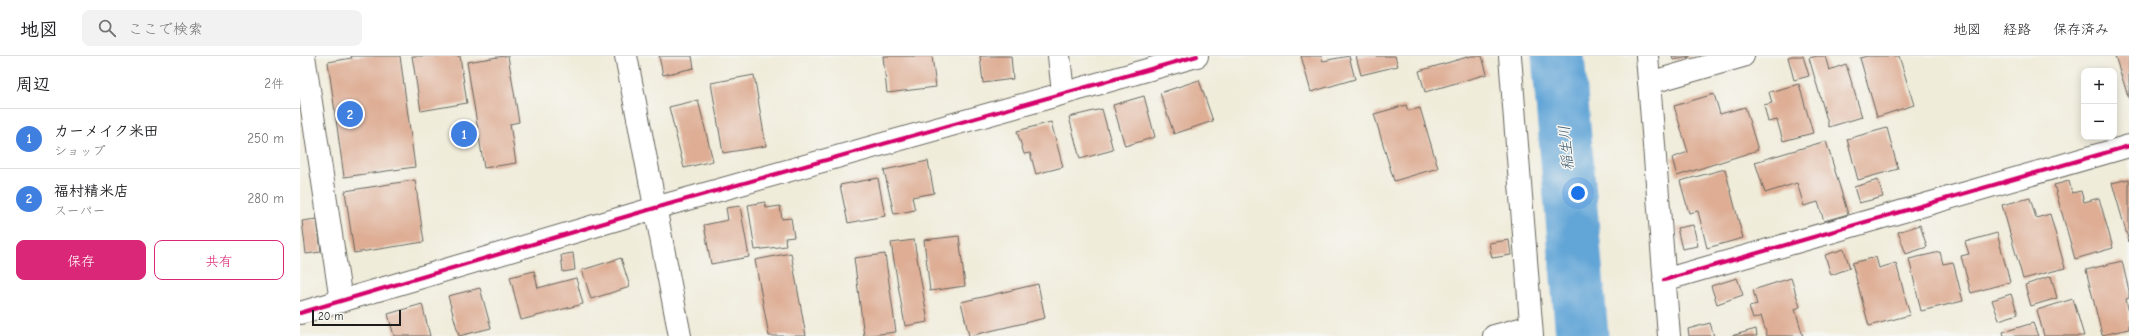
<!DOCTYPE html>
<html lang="ja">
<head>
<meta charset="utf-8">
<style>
	:root { --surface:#fff; --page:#f2f2f2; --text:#202124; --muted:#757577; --line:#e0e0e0; --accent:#db2777 }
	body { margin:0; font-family:"Comic Neue","Klee One",sans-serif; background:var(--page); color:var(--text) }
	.controls { position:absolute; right:12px; top:12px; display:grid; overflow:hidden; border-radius:8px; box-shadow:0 2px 10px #0003 }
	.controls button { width:36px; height:36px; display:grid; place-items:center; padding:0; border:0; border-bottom:1px solid var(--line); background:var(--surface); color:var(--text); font:20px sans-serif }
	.scale { position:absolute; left:12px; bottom:10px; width:89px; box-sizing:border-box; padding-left:4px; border:2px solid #1c1c1c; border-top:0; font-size:11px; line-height:14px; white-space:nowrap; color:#1c1c1c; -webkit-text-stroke:3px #f6f6f2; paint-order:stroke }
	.you { position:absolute; left:1278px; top:137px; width:14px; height:14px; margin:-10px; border:3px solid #fff; border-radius:50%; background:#1a73e8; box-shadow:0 0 0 6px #1a73e833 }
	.badge { display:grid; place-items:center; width:26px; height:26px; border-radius:50%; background:var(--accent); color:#fff; font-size:13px; font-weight:700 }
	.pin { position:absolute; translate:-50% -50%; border:2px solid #fff; box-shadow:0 1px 4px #0006 }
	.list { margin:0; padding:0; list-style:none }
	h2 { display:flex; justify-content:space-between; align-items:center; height:52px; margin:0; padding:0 16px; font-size:17px }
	h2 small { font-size:13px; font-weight:400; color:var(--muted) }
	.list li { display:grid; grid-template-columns:26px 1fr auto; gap:12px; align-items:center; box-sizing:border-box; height:60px; padding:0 16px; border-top:1px solid var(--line) }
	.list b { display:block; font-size:15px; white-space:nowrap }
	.list p { margin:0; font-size:13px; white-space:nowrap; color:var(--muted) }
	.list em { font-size:13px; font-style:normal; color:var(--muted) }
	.actions { display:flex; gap:8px; padding:12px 16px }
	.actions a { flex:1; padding:9px 0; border:1px solid var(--accent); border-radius:8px; text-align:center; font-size:14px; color:var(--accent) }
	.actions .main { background:var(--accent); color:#fff }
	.icon { flex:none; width:22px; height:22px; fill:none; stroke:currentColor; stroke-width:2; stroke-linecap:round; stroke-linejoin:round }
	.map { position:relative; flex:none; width:1829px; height:280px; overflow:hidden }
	header { display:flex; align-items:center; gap:24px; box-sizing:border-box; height:56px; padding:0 20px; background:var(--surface); border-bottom:1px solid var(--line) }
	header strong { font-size:19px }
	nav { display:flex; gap:22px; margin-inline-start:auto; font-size:14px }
	.search { width:280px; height:36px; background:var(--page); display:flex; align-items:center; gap:10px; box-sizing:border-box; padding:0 14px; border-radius:8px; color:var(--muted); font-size:15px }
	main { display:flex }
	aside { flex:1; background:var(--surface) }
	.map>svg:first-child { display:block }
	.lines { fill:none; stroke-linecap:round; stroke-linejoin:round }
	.river { stroke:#62a5d7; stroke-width:53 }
	.building { fill:#dead94 }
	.minor-casing { stroke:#66655e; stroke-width:24 }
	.minor { stroke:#fff; stroke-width:22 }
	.cycleway-casing { stroke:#f6f6f2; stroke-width:6 }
	.cycleway { stroke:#d6006c; stroke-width:4 }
	.labels { text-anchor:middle; stroke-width:3; stroke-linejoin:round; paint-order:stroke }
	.water-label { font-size:15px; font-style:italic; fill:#3c5a70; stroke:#f6f6f2 }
</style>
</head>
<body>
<header>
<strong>地図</strong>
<div class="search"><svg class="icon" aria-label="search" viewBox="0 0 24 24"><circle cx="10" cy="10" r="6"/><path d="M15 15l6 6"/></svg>ここで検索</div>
<nav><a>地図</a><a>経路</a><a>保存済み</a></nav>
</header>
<main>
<aside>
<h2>周辺<small>2件</small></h2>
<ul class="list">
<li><span class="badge" style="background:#3f7fe0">1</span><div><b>カーメイク米田</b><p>ショップ</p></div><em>250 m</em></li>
<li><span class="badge" style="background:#3f7fe0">2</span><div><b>福村精米店</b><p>スーパー</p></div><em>280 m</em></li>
</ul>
<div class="actions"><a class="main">保存</a><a>共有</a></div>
</aside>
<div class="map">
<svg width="1829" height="280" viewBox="0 0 1829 280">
	<rect width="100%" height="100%" fill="#f6f6f2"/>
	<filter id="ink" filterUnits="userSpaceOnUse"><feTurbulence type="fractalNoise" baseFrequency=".025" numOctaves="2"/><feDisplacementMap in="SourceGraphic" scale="8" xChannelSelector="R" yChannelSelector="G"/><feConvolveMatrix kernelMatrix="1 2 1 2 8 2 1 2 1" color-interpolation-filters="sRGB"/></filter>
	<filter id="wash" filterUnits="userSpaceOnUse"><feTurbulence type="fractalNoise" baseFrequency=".012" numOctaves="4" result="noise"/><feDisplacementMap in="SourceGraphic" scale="16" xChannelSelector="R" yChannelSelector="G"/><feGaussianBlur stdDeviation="0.9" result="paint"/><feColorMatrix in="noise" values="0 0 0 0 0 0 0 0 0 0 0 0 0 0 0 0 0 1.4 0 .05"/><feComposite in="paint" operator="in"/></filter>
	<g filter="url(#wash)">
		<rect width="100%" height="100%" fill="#f0ecda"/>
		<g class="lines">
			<path class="river" d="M1258 0 1282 280"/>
		</g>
		<g id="blocks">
			<path class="building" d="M51 0H100L115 111 44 121 28 6 52 2Z
				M112 0H160L167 47 121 55Z
				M204 0H208L219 66 210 68 216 107 184 112 167 6Z
				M359 0H392L394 12 363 19Z
				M583 0H632L636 31 587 37Z
				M680 0H711L713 23 683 27Z
				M1001 0H1021L1023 5 1049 0 1055 23 1011 36Z
				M1056 0H1095L1098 10 1061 19Z
				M1171 0H1182L1187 18 1125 36 1119 15Z
				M1372 0H1390V1L1373 4Z
				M1492 0H1503L1509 20 1494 24 1488 1Z
				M1517 0H1525L1529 14 1546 8 1562 61 1529 71 1509 2Z
				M1567 0H1599L1614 49 1577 61 1560 2Z
				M1815 0H1829V43Z
				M454 19 466 90 423 97 411 27Z
				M899 24 913 65 874 78 860 37Z
				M1499 28 1513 77 1483 85 1477 64 1468 66 1464 49 1472 47 1469 36Z
				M1414 38 1420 58 1445 51 1458 94 1377 120 1372 102 1388 96 1374 50Z
				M844 40 855 81 825 90 813 49Z
				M398 44 413 105 384 112 369 51Z
				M1106 49 1108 55 1120 52 1138 112 1094 125 1074 58Z
				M802 53 813 94 780 103 769 61Z
				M751 66 763 111 736 118 730 97 724 98 717 75Z
				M1587 72 1598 113 1558 124 1547 83Z
				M1526 85 1548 158 1524 165 1518 146 1504 150 1497 127 1465 137 1455 106Z
				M628 105 634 137 612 141 615 154 594 158 584 114Z
				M1425 113 1443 182 1407 192 1398 155 1389 157 1380 125Z
				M578 122 585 160 548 167 540 129Z
				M1829 123V186L1812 127Z
				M115 124 124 186 54 197 45 135Z
				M1578 124 1583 141 1559 147 1554 131Z
				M1769 125 1772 137 1781 135 1784 146 1799 142 1813 192 1775 203 1754 129Z
				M1730 142 1736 162 1750 158 1765 212 1723 223 1702 149Z
				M465 146 466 152 480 150 482 163 491 162 494 181 485 182 486 190 455 194 448 149Z
				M440 150 449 201 411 208 404 169 428 164 426 152Z
				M17 163 21 196 6 198 2 165Z
				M1393 169 1398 190 1382 193 1377 172Z
				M1620 169 1627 191 1606 198 1598 176Z
				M1697 177 1710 226 1671 237 1661 200 1669 198 1665 186Z
				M659 180 665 230 630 235 624 184Z
				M614 184 628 266 605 270 591 187Z
				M1209 184 1211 199 1192 202 1189 187Z
				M1544 193 1550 212 1531 219 1525 199Z
				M1640 196 1643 208 1653 206 1663 245 1621 255 1609 203Z
				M273 197 275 214 263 216 261 199Z
				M491 197 506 280H469L455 204Z
				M585 198 596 276 564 280 554 202Z
				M1576 201 1579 212 1596 207 1610 259 1569 270 1552 207Z
				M321 202 330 231 291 243 282 214Z
				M1822 205 1829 235V242L1826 243 1829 257V273L1802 279 1786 214Z
				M234 215 238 232 276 222 283 248 221 264 210 221Z
				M1751 220 1757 242 1731 250 1725 229Z
				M1437 222 1443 239 1417 248 1411 230Z
				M1491 222 1500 251 1495 253 1503 280H1467L1461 260 1453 263 1449 251 1457 249 1453 234Z
				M738 228 745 262 669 280 661 246Z
				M180 232 191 272 159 280 148 240Z
				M1711 238 1718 258 1699 264 1692 244Z
				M1773 243 1784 280H1744L1737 254Z
				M122 248 130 280H94L88 258Z
				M1410 267 1414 280H1389L1388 273Z
				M1733 267 1738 280H1704L1703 276Z
				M1456 273 1457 280H1431Z"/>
		</g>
	</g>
	<g filter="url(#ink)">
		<use href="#blocks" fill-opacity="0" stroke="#66655e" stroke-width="1"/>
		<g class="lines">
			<g class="minor-casing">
				<path id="minor" d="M4 0 41 245
					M326 0 380 280
					M759 0 763 37
					M1210 0 1232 280
					M1347 0 1369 280
					M1349 27 1443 0
					M1364 224 1829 90
					M0 257 355 152 897 0
					M1194 280 1231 270"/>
			</g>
			<use href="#minor" class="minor"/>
			<g class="cycleway-casing">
				<path id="cycleway" d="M1364 224 1829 90
					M0 257 355 152 897 0"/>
			</g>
			<use href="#cycleway" class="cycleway"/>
		</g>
	</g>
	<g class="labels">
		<g class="water-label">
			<text transform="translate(1266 92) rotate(-95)" y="5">稲生川</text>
		</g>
	</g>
</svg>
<div class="controls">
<button>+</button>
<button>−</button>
</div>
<div class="scale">20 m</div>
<div class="you"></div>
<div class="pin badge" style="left:164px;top:78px;background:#3f7fe0">1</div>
<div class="pin badge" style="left:50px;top:58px;background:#3f7fe0">2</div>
</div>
</main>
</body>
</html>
